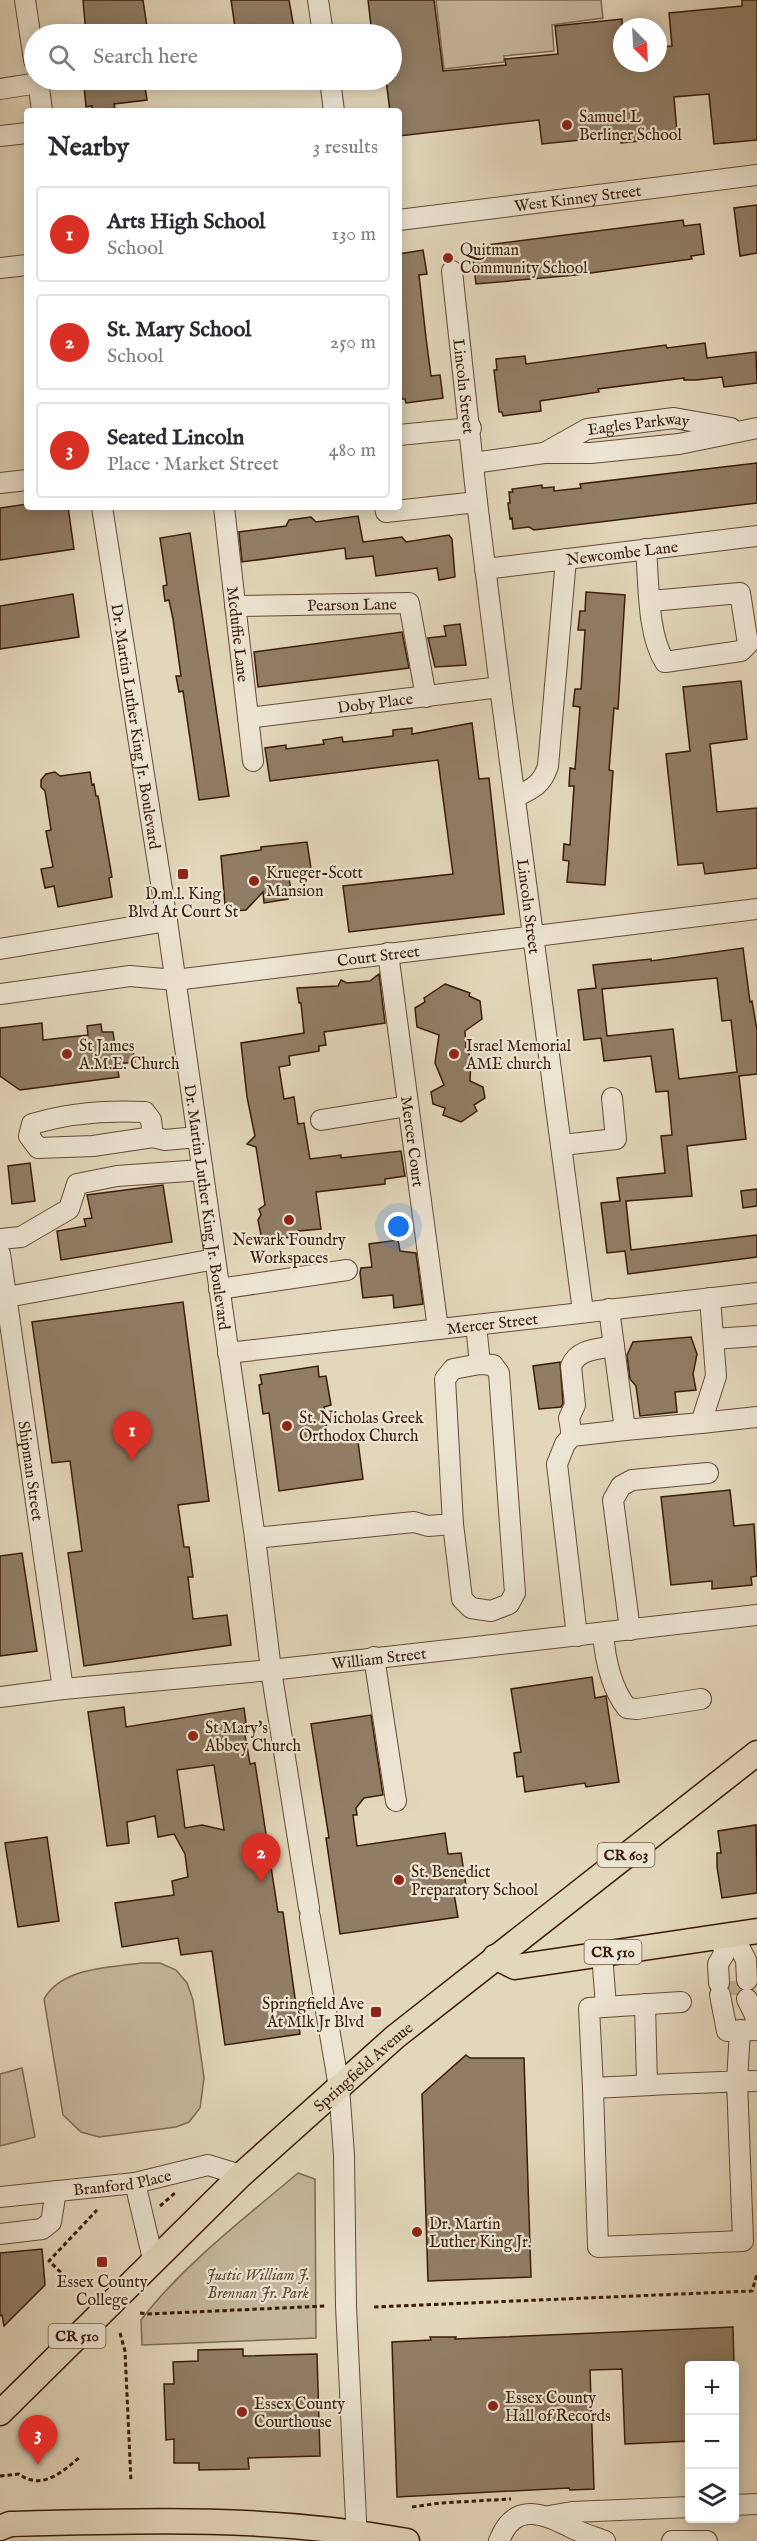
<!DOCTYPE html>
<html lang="en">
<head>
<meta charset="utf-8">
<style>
	:root { --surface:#fff; --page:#f2f2f3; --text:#2b2b33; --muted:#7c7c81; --line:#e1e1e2; --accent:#d93025 }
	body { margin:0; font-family:"IM FELL English",serif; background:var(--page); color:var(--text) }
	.controls { position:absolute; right:18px; bottom:18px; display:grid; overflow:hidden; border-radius:6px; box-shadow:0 3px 15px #0003 }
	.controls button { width:54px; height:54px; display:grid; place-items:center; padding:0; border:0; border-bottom:2px solid var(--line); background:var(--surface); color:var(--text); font:30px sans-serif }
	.compass { position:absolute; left:613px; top:18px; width:54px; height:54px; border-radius:50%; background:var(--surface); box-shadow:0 3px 15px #0003; rotate:156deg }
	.you { position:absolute; left:399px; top:1227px; width:21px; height:21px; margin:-15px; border:4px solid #fff; border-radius:50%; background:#1a73e8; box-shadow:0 0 0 9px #1a73e833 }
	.badge { display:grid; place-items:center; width:39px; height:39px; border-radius:50%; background:var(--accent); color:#fff; font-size:20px; font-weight:700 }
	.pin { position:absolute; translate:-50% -50px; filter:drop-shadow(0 2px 3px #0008) }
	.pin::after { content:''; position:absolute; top:32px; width:21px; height:18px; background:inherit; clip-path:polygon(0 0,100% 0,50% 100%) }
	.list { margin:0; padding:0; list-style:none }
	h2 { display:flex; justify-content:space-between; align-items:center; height:78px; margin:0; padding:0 24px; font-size:26px }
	h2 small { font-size:20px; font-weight:400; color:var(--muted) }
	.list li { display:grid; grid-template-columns:39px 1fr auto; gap:18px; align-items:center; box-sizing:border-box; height:96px; margin:0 12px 12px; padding:0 12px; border:2px solid var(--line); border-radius:6px }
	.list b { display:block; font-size:22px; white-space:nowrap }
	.list p { margin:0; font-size:20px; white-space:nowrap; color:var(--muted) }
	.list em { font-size:20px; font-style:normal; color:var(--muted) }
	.icon { flex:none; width:33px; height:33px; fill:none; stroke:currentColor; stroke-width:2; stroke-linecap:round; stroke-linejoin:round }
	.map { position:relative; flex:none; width:757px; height:2541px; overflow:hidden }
	.search { position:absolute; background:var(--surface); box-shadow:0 3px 15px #0003; left:24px; top:24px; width:378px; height:66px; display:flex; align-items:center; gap:15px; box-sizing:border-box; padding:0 21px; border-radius:33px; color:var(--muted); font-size:22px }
	.panel { position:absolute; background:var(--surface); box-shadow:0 3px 15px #0003; left:24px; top:108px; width:378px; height:402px; border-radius:6px }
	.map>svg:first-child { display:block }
	.green { fill:#c6b79d; stroke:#806953; stroke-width:1.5 }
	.building { fill:#917d66; stroke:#391b09; stroke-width:1.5; fill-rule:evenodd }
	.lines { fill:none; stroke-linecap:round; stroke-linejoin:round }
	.minor-tunnel { stroke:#c1b197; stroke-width:20; stroke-dasharray:20 10; stroke-linecap:butt }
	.minor-casing { stroke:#644a36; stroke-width:22 }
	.major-casing { stroke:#391b09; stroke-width:27 }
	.path { stroke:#391b09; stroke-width:3; stroke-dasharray:4.5 3; stroke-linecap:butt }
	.minor { stroke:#ede5d3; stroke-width:20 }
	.major { stroke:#e3d7bb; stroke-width:24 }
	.poi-dot { fill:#8f2418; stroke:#ede5d3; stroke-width:2 }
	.labels { text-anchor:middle; stroke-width:4.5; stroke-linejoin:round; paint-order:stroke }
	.shield { fill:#ede5d3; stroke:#6f5846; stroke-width:1.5 }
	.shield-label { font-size:15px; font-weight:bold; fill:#391b09 }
	.poi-label { font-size:16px; fill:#391b09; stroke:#ede5d3; text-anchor:start }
	.street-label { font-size:16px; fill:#391b09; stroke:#ede5d3 }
	.park-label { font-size:16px; font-style:italic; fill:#634a35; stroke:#ede5d3 }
</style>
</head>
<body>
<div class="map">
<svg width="757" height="2541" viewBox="0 0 757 2541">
	<rect width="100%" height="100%" fill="#e3d7bb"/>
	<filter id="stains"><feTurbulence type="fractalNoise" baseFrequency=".00333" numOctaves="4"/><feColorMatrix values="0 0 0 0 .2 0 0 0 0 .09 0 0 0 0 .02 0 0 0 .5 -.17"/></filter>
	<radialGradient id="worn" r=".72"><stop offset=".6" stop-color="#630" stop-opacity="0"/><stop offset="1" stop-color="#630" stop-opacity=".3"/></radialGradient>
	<path class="green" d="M436 0H601L603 18 552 25 554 51 504 56V62L444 69Z
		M141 1963H160L176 1970 187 1983 193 2000 204 2078 200 2108 189 2122 176 2127 99 2137 81 2132 63 2115 44 1999C62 1967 109 1968 141 1963Z
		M22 2068 35 2137 0 2146V2074Z
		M298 2173 315 2179 316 2338 142 2345 141 2320C183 2265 245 2218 298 2173Z"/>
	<path class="building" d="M83 0H143L148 34H86Z
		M231 0H289L295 34H236Z
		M368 0H434L443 71 506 65 505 59 558 54 555 26 622 19V63H658V47L672 46 669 13 742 6V0H757V140L714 144 709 94 674 97 677 133 672 134V138L621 143 620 136 542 144 539 120 399 136V111H390L386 80H392V34H372Z
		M137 80H144L147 100 114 104 115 108 92 111V106L86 107 84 86Z
		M757 205V253L740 256 734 208Z
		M683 220 684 226 700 224 704 254 691 256 692 259 576 275 476 284 472 252 487 250V245Z
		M423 250 427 274 419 275 426 338 431 376 440 375 443 398 406 403 405 399H402L399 377V254Z
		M705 343 707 358 756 352 757 383 724 387 722 377 696 380H684V378L598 389 599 392 540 401 541 411 503 416 502 412H499L494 370H497L496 359 525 356 526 364 666 345 667 348Z
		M757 463V503L534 530 529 527 513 529 512 518 510 519 508 503H510L509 492H513L512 489 542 485V488L554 487V491L581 488 580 484Z
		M27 504V507H68L74 549 0 560V508Z
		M358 516 363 542 402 537 406 542 449 535 452 539 455 577 439 580 437 568 376 576 373 556 346 559 345 548 242 562 239 532 286 526 289 520 311 517 316 522Z
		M190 533 229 796 199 800 183 691 179 692 176 676H181L173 619 169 600 165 601 163 586 167 585 160 538Z
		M586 592 625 595 618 709 614 708 609 770 613 771 605 885 567 882 569 861 563 860 564 844 570 845 574 786H569L570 768 575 769 580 707 573 706 575 689H581L585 630H578L580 611H585Z
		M73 594 79 637 0 649V606Z
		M460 624 466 665 435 667 428 638 446 636 444 626Z
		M402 632 409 668 258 687 254 652Z
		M741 681 747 739 710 744 717 812 757 808V868L705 874 703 863 678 865 666 754 690 751 683 687Z
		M472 723 479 779 489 778 504 914 349 932 343 886 453 874 438 760 270 781 265 748 286 745V749L324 744 323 740 342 737 343 742 362 740 393 736V730L412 728V734Z
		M55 772 60 776 90 772 92 785 94 784 96 796H98L112 877 109 878 112 897 58 907 54 886 45 888 41 869 53 867 46 831 51 830 45 791 41 787V780L46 774Z
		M307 842 312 875 289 878 292 896H288V899L264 903 263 892 246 910 234 911 225 905 221 856 261 850V847Z
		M743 948 750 1002 752 1001 757 1030V1074L739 1076 746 1139 687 1146 692 1196 626 1201 631 1250 757 1235V1257L628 1274 625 1251 607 1253 601 1203 620 1201 617 1178 665 1173 661 1136 672 1135 668 1091 656 1092 651 1056 604 1061 601 1038 584 1040 578 990 596 988 593 965 651 959V961ZM717 978 722 1021 731 1020 737 1072 679 1079 673 1029 607 1036 602 989Z
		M379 974 385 1023 324 1032 326 1045 319 1046V1051L289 1056 290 1065 279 1067 284 1099 294 1097 298 1124 304 1123 310 1159 341 1155V1158L401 1151 405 1176 385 1179V1184L316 1192 321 1229 298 1231 299 1236 276 1239 272 1244 261 1235 258 1220 261 1215 259 1209 265 1205 256 1147 247 1144 255 1136 247 1097 241 1043 304 1033 301 1003H299L297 988 338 986 341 980 347 983 370 981Z
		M445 984 470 993 469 996 480 1001 482 1019 465 1031 466 1047 471 1059 470 1081 483 1087 485 1098 474 1105 477 1111 461 1122 443 1115 445 1108 433 1104 431 1092 444 1085 435 1063 439 1035 417 1027 415 1008 425 1002 424 998Z
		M42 1023 43 1040 88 1035 87 1026 101 1024 102 1032H113L115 1046 132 1045 135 1062 117 1064 119 1077 20 1090 0 1076V1028Z
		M30 1163 35 1201 12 1204 8 1166Z
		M163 1185 172 1242 61 1260 57 1231 86 1226 84 1219 92 1218 87 1195Z
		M757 1189V1206L743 1208 741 1191Z
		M398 1240 400 1251 416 1253 423 1304 394 1308 393 1295 363 1298 360 1273 361 1268 372 1267 369 1244Z
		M183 1302 209 1501 178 1505 184 1547H189L193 1577H188L193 1619 227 1615 231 1645 84 1666 68 1553 82 1551 70 1461 52 1463 32 1322Z
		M691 1337 697 1354 693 1374 696 1390 675 1392 677 1412 640 1416 636 1386 630 1379 627 1355 633 1342Z
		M560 1362 563 1403 561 1407 539 1409 533 1366Z
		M318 1366 319 1377 326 1376 331 1405 324 1407 328 1438 357 1434 363 1479 279 1491 269 1413 263 1414 259 1385 262 1384 260 1375Z
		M730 1490 734 1526 754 1524 757 1576 751 1577 752 1585 712 1589V1581L671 1585 661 1497Z
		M22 1553 37 1651 0 1656V1556Z
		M592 1677 595 1698 606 1696 619 1782 586 1787 585 1783 525 1792 523 1776 517 1777 514 1753 521 1752 511 1689Z
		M124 1707 126 1727 244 1708 246 1723 243 1724 250 1764 255 1763 278 1912H283L300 2034 225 2045 212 1951 181 1955 178 1938 122 1947 115 1903 174 1895 172 1881 188 1877 185 1854 174 1834 158 1837 155 1816 127 1822 129 1843 107 1846 88 1712ZM214 1765 224 1830 202 1825 185 1828 177 1770Z
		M371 1715 383 1795 364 1798 356 1808 357 1815H353L357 1846 445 1833 448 1854 461 1853 467 1892 454 1894 458 1917 340 1934 326 1838H329L311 1724Z
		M756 1825 757 1893 722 1898 717 1867V1853H721L718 1831Z
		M47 1837 59 1921 18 1927 5 1843Z
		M466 2055 470 2058H524L531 2277 428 2281 422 2094Z
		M42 2249 45 2285 4 2326 2 2315 0 2316V2253Z
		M733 2327 734 2366H690V2441L625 2444 622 2369 590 2370 594 2489 570 2490 569 2488 397 2497 392 2342 431 2340 430 2337H456L455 2339Z
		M243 2349V2356L317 2354 320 2456 248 2458 249 2469 199 2470V2463H174V2439L166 2440 164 2384H174L173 2362 198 2361V2350Z"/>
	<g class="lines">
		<path class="minor-tunnel" d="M732 1981V1995"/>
		<g class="minor-casing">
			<g id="minor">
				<path d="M25 0 34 60"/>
				<path d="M318 0 323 34"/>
				<path d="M38 80 42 111"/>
				<path d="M330 80 334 111"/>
				<path d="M0 89 38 83"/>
				<path d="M0 136 27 133"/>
				<path id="s1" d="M399 220 757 175"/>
				<path d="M0 268 27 265"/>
				<path id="s2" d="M452 271 477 502 500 687 583 1311"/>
				<path d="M399 435 471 428"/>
				<path id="s3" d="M546 452 587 429 674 418 731 428"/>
				<path d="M473 463 544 453H591L679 444 757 428"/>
				<path d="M0 483 27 480"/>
				<path id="s4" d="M102 507 167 921 255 1538 271 1670 309 1908"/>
				<path id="s5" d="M224 507 253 761"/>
				<path d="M385 507 386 512 477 502"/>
				<path d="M646 549C649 583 647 634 665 662L741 651 748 644 740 593 651 601"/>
				<path id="s6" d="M485 569 757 536"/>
				<path id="s7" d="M235 606 409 603 426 697"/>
				<path id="s8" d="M248 718 500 687"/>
				<path d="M515 797C532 789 542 785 548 766L566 559"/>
				<path d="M0 949 167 921"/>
				<path id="s9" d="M388 953 438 1329"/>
				<path id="s10" d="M0 994 130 976 175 980 757 909"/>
				<path d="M321 1120 408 1106"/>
				<path d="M153 1137 151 1120 145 1112C107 1110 69 1113 32 1124L29 1136 38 1148 93 1146 153 1137 165 1140 197 1137"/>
				<path d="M562 1145 616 1139 612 1098"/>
				<path d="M0 1239 21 1237 69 1209 77 1184 117 1176 202 1170"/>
				<path id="s11" d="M0 1254 63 1689"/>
				<path d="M219 1289 347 1270"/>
				<path d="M7 1297 215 1259"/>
				<path d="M609 1309 625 1430 701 1423 716 1376 710 1298"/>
				<path d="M476 1325 480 1364 493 1365 499 1373 515 1593 509 1604 491 1611 471 1608 462 1599 453 1524 445 1379 453 1369 480 1364"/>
				<path d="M714 1339 757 1336"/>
				<path id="s12" d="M228 1353 757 1293"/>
				<path d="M701 1423 757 1417"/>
				<path d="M572 1436 569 1418 575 1405 571 1366C578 1349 598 1349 614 1346"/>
				<path d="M255 1538 414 1522 428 1526 453 1524"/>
				<path d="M630 1630 613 1500 621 1486 632 1480 708 1473"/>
				<path d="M603 1633C605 1658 611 1688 627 1708L637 1709 701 1699"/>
				<path d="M577 1636 557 1464 565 1444 572 1436 625 1430"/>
				<path d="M374 1657 396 1801"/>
				<path id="s13" d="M0 1697 63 1689 271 1670 757 1615"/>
				<path d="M310 1917 339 2087 344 2155 346 2306 357 2541"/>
				<path d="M733 1935 746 1960 747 1980"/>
				<path d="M602 1954 606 2006"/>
				<path d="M719 1983 718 1964 724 1954 722 1936"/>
				<path d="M720 1995 727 2031 757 2030"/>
				<path d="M747 1999 755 2015 757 2028"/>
				<path d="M645 2004 647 2085"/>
				<path d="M740 2030 737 2081 743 2241 598 2247 593 2088C648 2085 702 2082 757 2081"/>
				<path d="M593 2088 589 2008 681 2002"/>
				<path d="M135 2183 153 2259"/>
				<path id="s14" d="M0 2197 135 2183 208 2165 241 2175"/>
				<path d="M0 2234 42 2229 51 2222 56 2191"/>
				<path d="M734 2505 757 2504"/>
				<path d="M549 2516 572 2512 690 2507"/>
				<path d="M499 2541C515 2500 544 2514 574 2529 584 2534 595 2537 605 2541"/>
				<path d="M672 2541H707"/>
			</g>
		</g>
		<g class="major-casing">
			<g id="major">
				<path d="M495 1957 515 1967 757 1931"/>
				<path id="s15" d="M0 2413 241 2175 395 2037 757 1753"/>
				<path d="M0 2528 10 2524C146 2520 272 2516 407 2541"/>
			</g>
		</g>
		<path class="path" d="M160 2206 175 2193
			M77 2288 49 2261 97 2210
			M374 2307 752 2291 757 2274
			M140 2313 148 2314 326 2306
			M120 2333 125 2351 131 2482
			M0 2476 19 2474C42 2491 62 2472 80 2457
			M412 2507 440 2503 511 2499"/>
		<use href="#minor" class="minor"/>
		<use href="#major" class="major"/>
	</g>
	<g class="poi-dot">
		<circle cx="567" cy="125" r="6"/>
		<circle cx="448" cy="258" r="6"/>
		<rect x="177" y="868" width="12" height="12" rx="3"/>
		<circle cx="254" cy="881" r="6"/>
		<circle cx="67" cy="1054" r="6"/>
		<circle cx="454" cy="1054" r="6"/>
		<circle cx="289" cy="1220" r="6"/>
		<circle cx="287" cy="1426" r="6"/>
		<circle cx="193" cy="1736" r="6"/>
		<circle cx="399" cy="1880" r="6"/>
		<rect x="370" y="2006" width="12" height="12" rx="3"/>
		<circle cx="417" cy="2232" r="6"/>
		<rect x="96" y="2256" width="12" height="12" rx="3"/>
		<circle cx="493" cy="2406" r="6"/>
		<circle cx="242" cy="2412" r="6"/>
	</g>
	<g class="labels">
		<g class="shield">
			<rect x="597.5" y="1843" width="57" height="24" rx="4.5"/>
			<rect x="584.5" y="1940" width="57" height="24" rx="4.5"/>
			<rect x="48.5" y="2324" width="57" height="24" rx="4.5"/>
		</g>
		<g class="shield-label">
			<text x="626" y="1860">CR 603</text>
			<text x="613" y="1957">CR 510</text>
			<text x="77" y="2341">CR 510</text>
		</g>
		<g class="poi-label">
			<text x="579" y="122">Samuel L<tspan x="579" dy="18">Berliner School</tspan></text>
			<text x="460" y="255">Quitman<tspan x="460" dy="18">Community School</tspan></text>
			<text x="266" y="878">Krueger-Scott<tspan x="266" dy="18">Mansion</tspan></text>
			<text x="183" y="899" text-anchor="middle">D.m.l. King<tspan x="183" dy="18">Blvd At Court St</tspan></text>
			<text x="79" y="1051">St James<tspan x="79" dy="18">A.M.E. Church</tspan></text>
			<text x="466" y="1051">Israel Memorial<tspan x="466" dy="18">AME church</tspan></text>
			<text x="289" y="1245" text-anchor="middle">Newark Foundry<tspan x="289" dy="18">Workspaces</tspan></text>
			<text x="299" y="1423">St. Nicholas Greek<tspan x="299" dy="18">Orthodox Church</tspan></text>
			<text x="205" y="1733">St Mary's<tspan x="205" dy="18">Abbey Church</tspan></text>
			<text x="411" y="1877">St. Benedict<tspan x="411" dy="18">Preparatory School</tspan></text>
			<text x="364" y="2009" text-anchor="end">Springfield Ave<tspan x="364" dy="18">At Mlk Jr Blvd</tspan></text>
			<text x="429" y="2229">Dr. Martin<tspan x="429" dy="18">Luther King Jr.</tspan></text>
			<text x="102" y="2287" text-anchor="middle">Essex County<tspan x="102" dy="18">College</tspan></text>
			<text x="505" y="2403">Essex County<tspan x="505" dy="18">Hall of Records</tspan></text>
			<text x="254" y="2409">Essex County<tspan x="254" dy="18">Courthouse</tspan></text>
		</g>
		<g class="street-label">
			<text dy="6" stroke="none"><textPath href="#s1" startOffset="180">West Kinney Street</textPath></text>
			<text dy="6" stroke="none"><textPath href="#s2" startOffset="116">Lincoln Street</textPath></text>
			<text dy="6" stroke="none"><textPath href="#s3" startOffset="99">Eagles Parkway</textPath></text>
			<text dy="6" stroke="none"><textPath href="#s6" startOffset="138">Newcombe Lane</textPath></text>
			<text dy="6" stroke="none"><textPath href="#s7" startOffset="117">Pearson Lane</textPath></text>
			<text dy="6" stroke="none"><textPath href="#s5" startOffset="128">Mcduffie Lane</textPath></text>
			<text dy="6" stroke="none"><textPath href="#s8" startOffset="128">Doby Place</textPath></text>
			<text dy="6" stroke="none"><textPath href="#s4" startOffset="222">Dr. Martin Luther King Jr. Boulevard</textPath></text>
			<text dy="6" stroke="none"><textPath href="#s2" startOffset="640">Lincoln Street</textPath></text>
			<text dy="6" stroke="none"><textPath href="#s10" startOffset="381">Court Street</textPath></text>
			<text dy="6" stroke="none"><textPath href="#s9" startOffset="190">Mercer Court</textPath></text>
			<text dy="6" stroke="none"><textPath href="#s4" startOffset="708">Dr. Martin Luther King Jr. Boulevard</textPath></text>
			<text dy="6" stroke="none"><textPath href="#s12" startOffset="266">Mercer Street</textPath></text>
			<text dy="6" stroke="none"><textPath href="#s11" startOffset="219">Shipman Street</textPath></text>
			<text dy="6" stroke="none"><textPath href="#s13" startOffset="381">William Street</textPath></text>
			<text dy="6" stroke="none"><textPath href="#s15" startOffset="502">Springfield Avenue</textPath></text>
			<text dy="6" stroke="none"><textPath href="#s14" startOffset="123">Branford Place</textPath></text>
		</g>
		<g class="park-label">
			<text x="258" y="2280">Justic William J.<tspan x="258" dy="18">Brennan Jr. Park</tspan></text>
		</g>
	</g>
	<rect width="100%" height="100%" filter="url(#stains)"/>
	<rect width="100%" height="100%" fill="url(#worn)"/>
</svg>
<div class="controls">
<button>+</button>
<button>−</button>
<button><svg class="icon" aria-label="layers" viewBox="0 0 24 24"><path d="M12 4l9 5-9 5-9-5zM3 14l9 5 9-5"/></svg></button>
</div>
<svg class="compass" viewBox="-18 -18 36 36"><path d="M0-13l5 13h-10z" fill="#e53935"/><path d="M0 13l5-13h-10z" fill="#7c7c81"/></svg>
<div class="you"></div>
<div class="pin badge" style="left:132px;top:1461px">1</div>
<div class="pin badge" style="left:261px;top:1883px">2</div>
<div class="pin badge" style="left:38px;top:2465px">3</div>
<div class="search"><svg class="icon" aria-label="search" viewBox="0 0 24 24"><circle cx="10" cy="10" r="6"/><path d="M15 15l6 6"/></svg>Search here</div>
<section class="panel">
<h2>Nearby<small>3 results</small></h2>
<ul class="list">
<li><span class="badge">1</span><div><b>Arts High School</b><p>School</p></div><em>130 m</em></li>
<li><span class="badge">2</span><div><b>St. Mary School</b><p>School</p></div><em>250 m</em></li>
<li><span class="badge">3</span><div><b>Seated Lincoln</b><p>Place · Market Street</p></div><em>480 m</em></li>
</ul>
</section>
</div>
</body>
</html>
